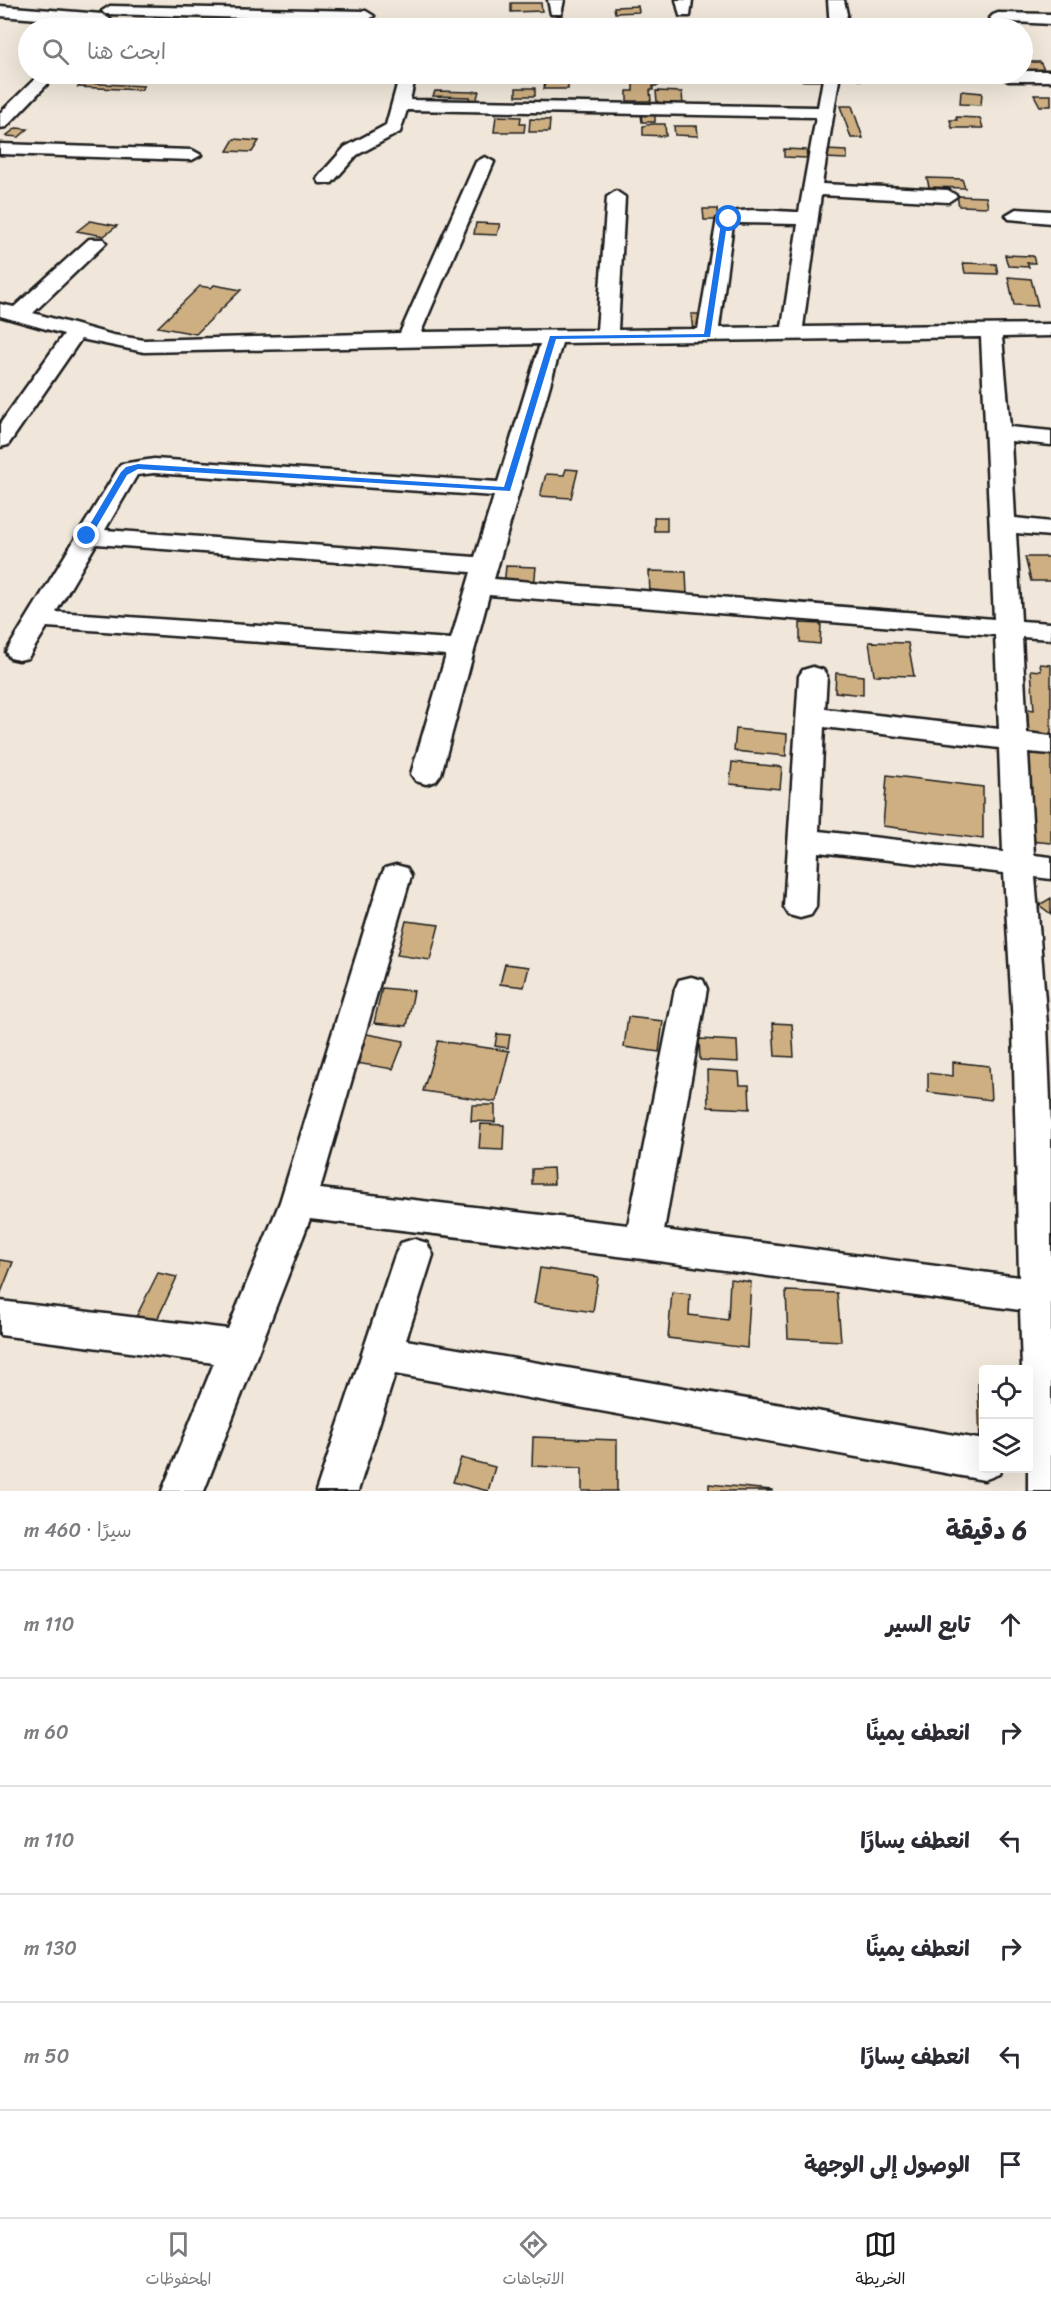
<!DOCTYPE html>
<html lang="ar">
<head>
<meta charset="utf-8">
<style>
	:root { --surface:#fff; --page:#f7f7f7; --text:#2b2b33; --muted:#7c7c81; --line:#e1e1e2; --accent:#1c1c1c }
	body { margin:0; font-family:Sriracha,"Playpen Sans Arabic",sans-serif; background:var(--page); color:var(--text); direction:rtl }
	.controls { position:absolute; right:18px; bottom:18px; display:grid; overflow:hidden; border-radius:6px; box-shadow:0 6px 24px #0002 }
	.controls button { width:54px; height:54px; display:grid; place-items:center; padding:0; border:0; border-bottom:2px solid var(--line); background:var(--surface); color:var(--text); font:30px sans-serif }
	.stop { position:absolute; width:18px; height:18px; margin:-14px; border:4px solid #1a73e8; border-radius:50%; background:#fff }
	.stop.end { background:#1a73e8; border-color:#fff; box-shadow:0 2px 6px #0008 }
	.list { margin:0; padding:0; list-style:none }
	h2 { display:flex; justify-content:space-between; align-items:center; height:78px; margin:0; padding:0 24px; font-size:26px }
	h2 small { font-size:20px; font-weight:400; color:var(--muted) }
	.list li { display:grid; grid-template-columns:39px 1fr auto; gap:18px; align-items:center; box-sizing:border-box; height:108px; padding:0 24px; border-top:2px solid var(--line) }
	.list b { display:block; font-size:22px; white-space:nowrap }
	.list em { font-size:20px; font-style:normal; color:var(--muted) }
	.icon { flex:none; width:33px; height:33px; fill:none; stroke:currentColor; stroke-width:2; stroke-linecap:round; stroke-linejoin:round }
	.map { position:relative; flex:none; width:1051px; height:1491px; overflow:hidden; direction:ltr }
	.search { position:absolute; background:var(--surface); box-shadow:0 6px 24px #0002; left:18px; right:18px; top:18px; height:66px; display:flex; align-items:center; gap:15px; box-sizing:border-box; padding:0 21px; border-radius:33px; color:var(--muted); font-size:22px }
	.sheet { height:726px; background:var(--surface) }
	nav { display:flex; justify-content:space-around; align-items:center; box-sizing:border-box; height:84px; border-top:2px solid var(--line); background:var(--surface); font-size:16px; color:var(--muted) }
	nav a { display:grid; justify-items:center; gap:3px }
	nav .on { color:var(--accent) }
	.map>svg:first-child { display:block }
	.building { fill:#ceaf82; stroke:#1c1c1c; stroke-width:1.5 }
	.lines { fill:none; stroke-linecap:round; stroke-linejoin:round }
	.minor-casing { stroke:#1c1c1c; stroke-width:5 }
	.minor { fill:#fff; fill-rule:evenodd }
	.route { fill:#1a73e8 }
</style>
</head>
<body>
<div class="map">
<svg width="1051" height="1491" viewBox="0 0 1051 1491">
	<rect width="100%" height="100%" fill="#f0e7da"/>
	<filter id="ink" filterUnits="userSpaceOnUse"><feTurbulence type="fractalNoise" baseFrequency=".0167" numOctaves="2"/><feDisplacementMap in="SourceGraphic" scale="12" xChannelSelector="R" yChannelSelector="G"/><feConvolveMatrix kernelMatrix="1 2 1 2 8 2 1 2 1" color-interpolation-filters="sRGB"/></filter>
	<g filter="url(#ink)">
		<path class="building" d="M511 3H541L542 11 511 12Z
			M638 6 639 12 615 13 614 7Z
			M273 19H298L297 24H271Z
			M164 23 194 24 191 28H161Z
			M1022 62H1040L1047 75H1026Z
			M856 74H882L884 80H858Z
			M545 81H568V89H544Z
			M633 81H658V86H653V90H650L651 101H627V91H633Z
			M81 83 144 86 141 90 78 87Z
			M516 88H535V96H516Z
			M435 91 471 92 479 91 476 102H468L470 97 433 96Z
			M656 91 682 92 683 106 657 102Z
			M961 91 982 93 981 105 960 104Z
			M1034 95H1051V106H1040Z
			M840 106H852L863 138H851Z
			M641 114 655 115V122H642Z
			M496 116 521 117 520 124H525L524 132H494Z
			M956 117 980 118 983 128H952L950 120H957Z
			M530 119 550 120 549 132H529Z
			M652 124H665L666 136 643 135V126Z
			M674 126H697L698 136 675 135Z
			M16 128 28 129 19 137 6 136Z
			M234 139 259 141 252 152 227 151Z
			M784 149 806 150 807 158 784 157Z
			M825 150 847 151V159L824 158Z
			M927 178 962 179 965 188 929 187Z
			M957 196 986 197 988 207 959 206Z
			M703 209H717L718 220H704Z
			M90 221 117 226 104 236 77 231Z
			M476 223 500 224 497 235 474 234Z
			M1005 255 1033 256 1035 263H1027L1029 267 1008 266Z
			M963 263 996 264 998 274 965 273Z
			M1008 277 1031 279 1038 306 1014 305Z
			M214 285 241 290 196 334 158 327 200 286 211 288Z
			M691 314H704L706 331H693Z
			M566 469 578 470 571 498 540 496 546 474 564 475Z
			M654 517H667V531H654Z
			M1025 557H1051V581H1031Z
			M506 566 536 567 534 587 504 586Z
			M649 571 686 572 687 595 650 594Z
			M800 623 821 624 820 644 800 642Z
			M869 642 908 643 914 676 874 675Z
			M1040 664 1051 665V737L1029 734 1027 709 1034 710 1031 670 1041 671Z
			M836 673 863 676V695L835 692Z
			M736 729 787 734 786 756 734 751Z
			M1027 751 1051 753V843L1030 841Z
			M732 762 782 767 780 789 730 784Z
			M887 775 983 787V839L883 826Z
			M1051 898V914L1039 905Z
			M406 921 439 925 430 960 397 955Z
			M505 964 529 967 524 987 500 984Z
			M382 988 414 991 407 1026 374 1023Z
			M628 1017 663 1021 659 1052 624 1047Z
			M773 1023 792 1024 794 1057 775 1056Z
			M367 1034 404 1041 393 1069 356 1063Z
			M497 1034 510 1035 508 1048 495 1046Z
			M699 1039 737 1041 738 1062 700 1060Z
			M438 1041 509 1051 496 1102 423 1091Z
			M953 1062 989 1066 991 1100 928 1092V1073L953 1076Z
			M707 1070 739 1072 740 1085H749L750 1109 708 1107Z
			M472 1105H495V1122L471 1121Z
			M481 1124 504 1125 503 1150 479 1149Z
			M553 1168 554 1184H532V1169Z
			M0 1260 13 1262 0 1295Z
			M540 1268 598 1277 593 1312 534 1303Z
			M158 1273 177 1277 156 1322 136 1317Z
			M730 1279 751 1282 747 1348 668 1338 672 1292 690 1294 689 1315 728 1320Z
			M786 1291 837 1293 841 1341 788 1338Z
			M978 1384 984 1385V1444H980Z
			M533 1437 617 1440V1491H582V1468L532 1466Z
			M461 1458 495 1467 488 1491 453 1482Z
			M709 1484 772 1490V1491H709Z"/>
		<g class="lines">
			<g class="minor-casing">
				<path id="minor" d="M548 0H564L561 14H551Z
					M676 0H692L690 16H680Z
					M828 0H844L847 14 845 28H830Z
					M0 6 102 14 110 19 102 24 0 16Z
					M110 6 366 11 374 16 366 21 105 14 102 11Z
					M998 13 1051 14V24L993 21 990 18 993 15Z
					M1022 71H1051V81H1008L1000 76 1001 74H1022Z
					M40 74H57L6 127 0 128V113Z
					M400 74H416L410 100 818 107 823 79H803L795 74H840L822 184 948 190 957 196 948 202 821 195 803 327 1051 324V336L1002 337 1010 427 1051 431V445L1011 441 1015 518 1051 522V536L1016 533 1021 621 1051 623V639L1022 637 1027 733 1051 736V754L1028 752 1034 855 1051 857V879L1035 877 1047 1025 1051 1125V1491H1028V1370H1022L1020 1310 643 1259 310 1219 204 1491H162L214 1363 0 1335V1301L228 1329 280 1202 381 876 385 868 396 865 407 868 411 876 320 1189 628 1225 675 989 679 980 691 977 703 980 707 989 664 1230 1019 1277 1013 1025 1004 873 818 852 816 907 811 915 800 918 789 915 784 907 799 676 803 670 813 667 823 670 827 676 825 709 999 729 995 635 489 595 441 774 436 781 426 784 416 781 411 774 446 655 47 627 28 658 19 660 10 658 6 652 121 464 154 459 498 482 540 344 144 352 81 339 8 445 0 447V424L64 334 0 316V304L14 307 89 239H103L106 243 33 313 113 335 144 340 400 333 476 162 485 157 494 162 421 332 597 330 607 197 616 191 625 197 618 330 698 329 717 219C731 205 780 212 799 212L816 117 407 110 400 132 357 155 332 183H320L317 179 320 175 345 147 386 125ZM738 223 798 224 782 327 719 328 733 224ZM981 337 994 619 494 579 562 343ZM154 473 494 496 475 557 105 530 137 475ZM96 544 471 572 451 639 56 612ZM824 727 999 748 1003 852 819 831Z
					M0 144 192 150 201 155 192 160 0 154Z
					M1016 209 1051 211V223L1009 219 1006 215Z
					M414 1239 427 1243 433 1255 406 1340 984 1440V1468H1001L999 1474 984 1480 395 1374 358 1491H316L395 1255 401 1243Z"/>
			</g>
			<use href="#minor" class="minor"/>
		</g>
	</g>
	<path class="route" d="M727 217 732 219 727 224 710 337 556 339 510 491 138 469 127 475 90 538 83 536 121 472 126 467 138 464 504 487 550 336 704 334 721 223Z"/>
</svg>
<div class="controls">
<button><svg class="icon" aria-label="locate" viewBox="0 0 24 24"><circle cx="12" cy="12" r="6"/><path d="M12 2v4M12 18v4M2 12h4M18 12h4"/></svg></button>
<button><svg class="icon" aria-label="layers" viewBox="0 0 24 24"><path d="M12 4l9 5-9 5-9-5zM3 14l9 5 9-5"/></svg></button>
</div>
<div class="stop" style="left:729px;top:219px"></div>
<div class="stop end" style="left:87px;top:536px"></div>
<div class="search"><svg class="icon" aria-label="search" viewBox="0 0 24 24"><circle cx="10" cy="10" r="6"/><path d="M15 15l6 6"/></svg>ابحث هنا</div>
</div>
<section class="sheet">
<h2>6 دقيقة<small>سيرًا · 460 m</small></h2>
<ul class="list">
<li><svg class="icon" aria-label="ahead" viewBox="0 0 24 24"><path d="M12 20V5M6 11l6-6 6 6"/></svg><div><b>تابع السير</b></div><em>110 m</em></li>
<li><svg class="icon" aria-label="right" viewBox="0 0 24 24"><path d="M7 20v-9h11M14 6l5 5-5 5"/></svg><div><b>انعطف يمينًا</b></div><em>60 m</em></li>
<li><svg class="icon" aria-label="left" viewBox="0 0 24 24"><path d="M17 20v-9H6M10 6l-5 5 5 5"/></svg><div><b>انعطف يسارًا</b></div><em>110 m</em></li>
<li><svg class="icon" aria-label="right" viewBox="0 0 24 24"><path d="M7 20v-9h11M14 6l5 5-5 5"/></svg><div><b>انعطف يمينًا</b></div><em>130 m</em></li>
<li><svg class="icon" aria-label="left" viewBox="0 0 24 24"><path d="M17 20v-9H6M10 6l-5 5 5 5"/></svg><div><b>انعطف يسارًا</b></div><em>50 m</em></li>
<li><svg class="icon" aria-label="arrive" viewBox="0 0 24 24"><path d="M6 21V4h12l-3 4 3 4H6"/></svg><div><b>الوصول إلى الوجهة</b></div></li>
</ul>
</section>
<nav>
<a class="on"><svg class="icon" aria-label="map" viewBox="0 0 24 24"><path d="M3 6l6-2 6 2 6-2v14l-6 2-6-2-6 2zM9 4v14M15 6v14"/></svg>الخريطة</a>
<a><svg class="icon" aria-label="directions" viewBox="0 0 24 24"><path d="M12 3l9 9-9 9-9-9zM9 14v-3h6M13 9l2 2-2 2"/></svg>الاتجاهات</a>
<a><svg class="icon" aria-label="saved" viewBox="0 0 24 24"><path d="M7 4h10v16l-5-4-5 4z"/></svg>المحفوظات</a>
</nav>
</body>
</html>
